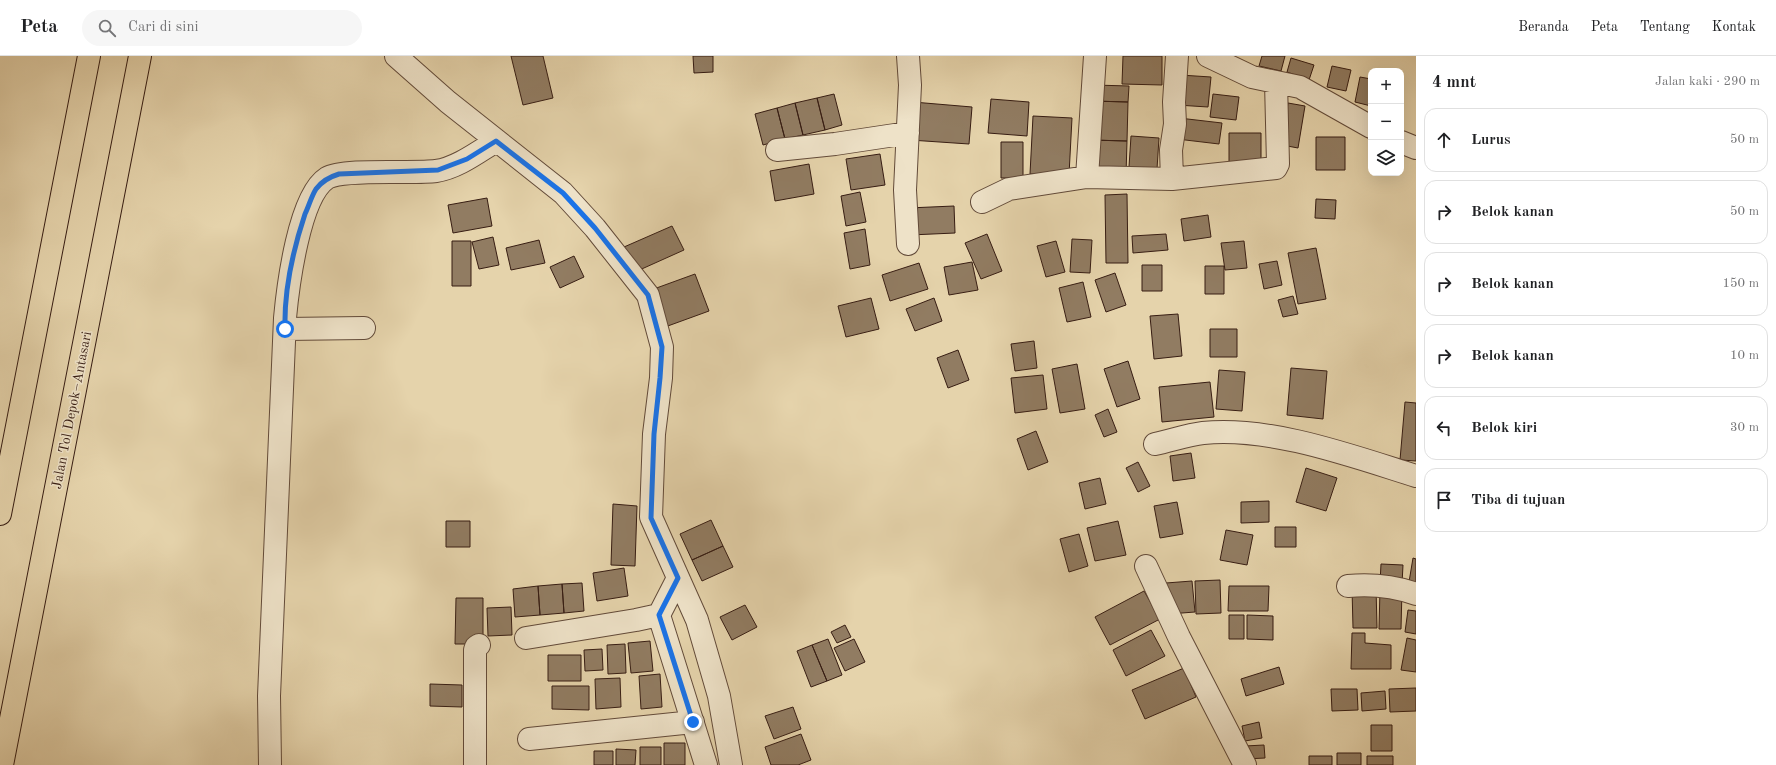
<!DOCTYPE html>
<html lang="id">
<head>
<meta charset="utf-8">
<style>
	:root { --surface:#fff; --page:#f6f6f6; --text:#202124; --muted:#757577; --line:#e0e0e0 }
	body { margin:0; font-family:"Old Standard TT",serif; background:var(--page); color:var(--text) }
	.controls { position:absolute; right:12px; top:12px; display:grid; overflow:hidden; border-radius:8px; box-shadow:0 4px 16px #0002 }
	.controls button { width:36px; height:36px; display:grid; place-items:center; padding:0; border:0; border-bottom:1px solid var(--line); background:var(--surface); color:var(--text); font:20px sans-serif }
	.stop { position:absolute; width:12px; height:12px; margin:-9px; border:3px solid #1a73e8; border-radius:50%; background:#fff }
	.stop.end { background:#1a73e8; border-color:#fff; box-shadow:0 1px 4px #0008 }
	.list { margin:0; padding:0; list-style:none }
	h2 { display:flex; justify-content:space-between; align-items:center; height:52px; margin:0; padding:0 16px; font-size:17px }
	h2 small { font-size:13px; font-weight:400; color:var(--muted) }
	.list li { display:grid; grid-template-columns:26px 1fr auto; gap:12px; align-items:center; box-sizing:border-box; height:64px; margin:0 8px 8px; padding:0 8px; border:1px solid var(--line); border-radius:12px }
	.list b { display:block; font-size:15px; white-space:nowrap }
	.list em { font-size:13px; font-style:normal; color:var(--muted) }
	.icon { flex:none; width:22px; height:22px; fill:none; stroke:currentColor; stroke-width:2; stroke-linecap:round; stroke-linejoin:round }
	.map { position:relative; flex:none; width:1416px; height:709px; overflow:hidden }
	header { display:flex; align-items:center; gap:24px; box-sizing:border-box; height:56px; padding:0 20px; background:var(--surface); border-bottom:1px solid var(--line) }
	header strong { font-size:19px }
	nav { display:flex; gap:22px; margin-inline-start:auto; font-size:14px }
	.search { width:280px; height:36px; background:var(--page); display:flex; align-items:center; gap:10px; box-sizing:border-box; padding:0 14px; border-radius:22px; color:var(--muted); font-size:15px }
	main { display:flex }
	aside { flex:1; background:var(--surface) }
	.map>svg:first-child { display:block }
	.building { fill:#917c62; stroke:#371d13 }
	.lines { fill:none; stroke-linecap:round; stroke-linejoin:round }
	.minor-casing { stroke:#624a39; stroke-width:24 }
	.highway-casing { stroke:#371d13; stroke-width:24 }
	.minor { stroke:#eee2c8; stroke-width:22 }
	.highway { stroke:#e5d3ab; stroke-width:22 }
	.route { stroke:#1a73e8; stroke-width:5 }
	.labels { text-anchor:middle; stroke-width:3; stroke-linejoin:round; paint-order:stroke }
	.street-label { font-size:14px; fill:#371d13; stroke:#eee2c8 }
</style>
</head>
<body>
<header>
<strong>Peta</strong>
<div class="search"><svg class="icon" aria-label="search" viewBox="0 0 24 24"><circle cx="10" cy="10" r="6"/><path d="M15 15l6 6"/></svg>Cari di sini</div>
<nav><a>Beranda</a><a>Peta</a><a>Tentang</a><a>Kontak</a></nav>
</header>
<main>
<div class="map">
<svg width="1416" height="709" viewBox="0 0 1416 709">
	<rect width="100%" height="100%" fill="#e5d3ab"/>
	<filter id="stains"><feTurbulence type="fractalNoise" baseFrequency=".005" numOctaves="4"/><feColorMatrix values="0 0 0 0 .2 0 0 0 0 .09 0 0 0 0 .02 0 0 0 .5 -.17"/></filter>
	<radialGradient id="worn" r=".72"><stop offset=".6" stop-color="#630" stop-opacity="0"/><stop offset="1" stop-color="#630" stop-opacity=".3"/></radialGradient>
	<path class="building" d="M511 0H543L553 42 523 49Z
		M693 0H713V16L694 17Z
		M1123 0H1162V29L1122 28Z
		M1262 0H1285L1281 15 1259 10Z
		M1291 2 1314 9 1309 24 1287 16Z
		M1332 10 1351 14 1346 35 1327 31Z
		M1180 19 1211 21 1208 51 1177 49Z
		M1360 21 1371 23V50L1355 46Z
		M1094 29 1129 30 1128 46 1092 45Z
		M834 38 842 69 825 74 817 42Z
		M1213 38 1239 41 1236 64 1210 61Z
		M817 42 825 74 803 79 795 47Z
		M991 43 1029 46 1027 80 988 77Z
		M1092 45 1128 46 1127 85 1091 84Z
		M913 46 972 51 969 88 910 84Z
		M795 47 803 79 785 83 777 52Z
		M1288 47 1305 50 1298 92 1282 89Z
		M777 52 785 83 763 89 755 58Z
		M1033 60 1072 62 1069 119 1030 118Z
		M1179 62 1222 67 1219 88 1177 83Z
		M1229 77H1261V109H1229Z
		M1131 80 1159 82 1157 113 1129 111Z
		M1316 81H1345V114H1316Z
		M1091 84 1127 85 1126 119 1090 118Z
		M1001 86H1023V122H1001Z
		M880 98 885 129 851 134 846 103Z
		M809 108 814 138 775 145 770 115Z
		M860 136 866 166 846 170 841 140Z
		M1127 138 1128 207H1106L1105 139Z
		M487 142 492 170 453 177 448 149Z
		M1316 143 1336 144 1335 163 1315 162Z
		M954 150 955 177 910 179 908 152Z
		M1208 159 1211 181 1184 185 1181 163Z
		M672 170 684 194 635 216 624 191Z
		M865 173 870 209 850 213 844 177Z
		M987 178 1002 215 981 223 965 187Z
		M1166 178 1168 194 1133 197 1132 180Z
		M493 181 499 209 479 213 472 186Z
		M1072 183 1092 184 1090 217 1070 216Z
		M539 184 545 207 511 214 506 192Z
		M452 185H471V230H452Z
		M1056 185 1065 216 1046 221 1037 190Z
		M1244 185 1247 212 1225 214 1221 187Z
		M1316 192 1326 243 1298 248 1288 197Z
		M574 200 584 221 560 232 550 211Z
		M1277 205 1282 229 1264 233 1259 208Z
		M972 206 978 234 949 239 944 211Z
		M919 207 928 233 890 245 882 219Z
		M1142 209H1162V235H1142Z
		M1205 210H1224V238H1205Z
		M1115 217 1126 249 1106 256 1095 224Z
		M695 218 709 255 665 271 651 234Z
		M1083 226 1091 261 1067 266 1059 232Z
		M1293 240 1298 258 1283 261 1278 244Z
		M871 242 879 273 846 281 838 250Z
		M934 242 942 265 915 275 906 253Z
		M1178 258 1182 300 1154 303 1150 260Z
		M1210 273H1237V301H1210Z
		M1034 285 1037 312 1015 315 1011 288Z
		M958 294 969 324 948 332 937 302Z
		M1128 305 1140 343 1117 351 1104 313Z
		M1077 308 1085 353 1060 357 1052 313Z
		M1291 312 1327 315 1323 363 1287 359Z
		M1219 314 1245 316 1242 355 1216 353Z
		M1043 319 1047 353 1015 357 1011 322Z
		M1210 326 1214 361 1162 366 1159 331Z
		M1405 346 1416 347V405L1400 404Z
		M1108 353 1117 376 1104 381 1095 359Z
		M1036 375 1048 406 1028 414 1017 383Z
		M1191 397 1195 422 1173 425 1170 400Z
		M1138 406 1150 430 1138 436 1126 412Z
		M1306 412 1337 422 1326 455 1296 446Z
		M1100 422 1106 448 1085 453 1079 427Z
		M1269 445V466L1241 467V446Z
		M1177 446 1183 478 1160 482 1154 450Z
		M613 448 637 450 635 510 611 509Z
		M711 464 723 490 692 504 680 478Z
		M446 465H470V491H446Z
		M1118 465 1126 499 1095 505 1087 472Z
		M1275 471H1296V491H1275Z
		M1226 474 1253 479 1247 509 1220 504Z
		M1079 478 1088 510 1069 516 1060 483Z
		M723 490 733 511 702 525 692 504Z
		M1413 502 1416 503V534L1408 532Z
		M1381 508 1403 509 1402 528 1380 527Z
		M624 512 628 540 597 545 593 517Z
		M1220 524 1221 557 1196 558 1195 525Z
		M1192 525 1195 556 1169 558 1166 527Z
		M582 527 584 555 564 557 562 528Z
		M562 528 564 557 540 559 538 530Z
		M538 530 540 559 515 561 513 533Z
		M1229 530H1269L1268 555H1228Z
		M1376 531 1377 572H1353L1352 532Z
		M1380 533H1402L1401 573H1379Z
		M1144 535 1160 563 1110 589 1095 561Z
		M456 542H483V588H455Z
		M745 549 757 571 732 584 720 561Z
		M511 551 512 579 488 580 487 552Z
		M1408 554 1416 555V578L1405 576Z
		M1229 559H1244V583H1229Z
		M1247 559 1273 560V584L1247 583Z
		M845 569 851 581 837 587 831 576Z
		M1151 574 1165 600 1126 620 1113 594Z
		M1352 577H1365V587L1391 589V613H1351Z
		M1407 582 1416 584V616L1401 614Z
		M828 583 842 619 827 625 812 589Z
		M854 583 865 606 845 615 834 592Z
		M650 585 653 615 631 617 628 587Z
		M625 588 626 617 608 618 607 589Z
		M812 589 827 625 811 631 797 595Z
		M602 593 603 614 585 615 584 594Z
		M548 599H581V625H548Z
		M1279 611 1284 628 1246 640 1241 623Z
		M1184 612 1196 641 1145 663 1132 634Z
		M660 618 662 651 641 653 639 620Z
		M620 622 621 651 596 653 595 623Z
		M430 628 462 629V651L430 650Z
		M552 630H589V654L552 653Z
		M1416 632V655L1390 656 1389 633Z
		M1331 633H1357L1358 654 1332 655Z
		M1385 635 1386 653 1362 655 1361 637Z
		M793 651 801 673 774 683 765 660Z
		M1259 666 1262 682 1245 685 1242 670Z
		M1371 669H1392V695H1371Z
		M801 678 811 704 798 709H771L765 691Z
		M664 687H685V709H664Z
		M1264 689 1265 702 1245 703V690Z
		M640 691H661V709H640Z
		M616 693 636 694 635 709H616Z
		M594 695H613V709H594Z
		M1337 697H1361V709H1337Z
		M1309 700H1332V709H1309Z
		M1367 700H1393V709H1367Z"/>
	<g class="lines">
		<g class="minor-casing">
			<path id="minor" d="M396 0 448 46 563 137 595 172 648 239 662 291 661 322 654 378 651 461 697 564 719 640 731 709
				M908 0 910 29 905 134 908 188
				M1208 0 1252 21 1300 31 1371 71
				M1401 86 1416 92
				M777 94 835 88 908 77
				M1087 121 1095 0
				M1172 123 1171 94 1175 68 1174 46 1177 0
				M982 146 1009 133 1087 121 1172 123 1276 112 1278 108 1276 26
				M285 273 364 272
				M1155 388C1170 385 1187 379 1203 377 1270 370 1352 400 1416 420
				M1146 510 1179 581 1245 709
				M1348 530C1371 528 1394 530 1416 538
				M659 559 678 522
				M526 582 636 564 659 559 706 709
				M529 683 693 666
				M270 709 269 640 285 262C288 230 299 140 327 122 344 112 412 118 436 115 457 112 478 96 496 85
				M475 709V594L476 591 479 589"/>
		</g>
		<g class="highway-casing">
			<path id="highway" d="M0 458 89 0
				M2 709 140 0"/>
		</g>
		<use href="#minor" class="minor"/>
		<use href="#highway" class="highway"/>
	</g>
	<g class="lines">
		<path class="route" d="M285 273C284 235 293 194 305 158 309 150 311 141 316 133 322 125 329 121 339 118L438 114 467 103 496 85 563 137 595 172 648 239 662 291 660 322 654 378 651 462 678 522 659 559 693 666"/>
	</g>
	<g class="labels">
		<g class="street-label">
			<text transform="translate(71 354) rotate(-79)" y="5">Jalan Tol Depok–Antasari</text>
		</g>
	</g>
	<rect width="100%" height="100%" filter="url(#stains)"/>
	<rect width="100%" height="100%" fill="url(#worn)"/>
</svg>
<div class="controls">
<button>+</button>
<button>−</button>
<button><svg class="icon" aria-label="layers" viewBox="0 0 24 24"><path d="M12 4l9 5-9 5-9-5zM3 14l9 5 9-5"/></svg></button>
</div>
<div class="stop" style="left:285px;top:273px"></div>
<div class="stop end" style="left:693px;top:666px"></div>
</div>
<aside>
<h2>4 mnt<small>Jalan kaki · 290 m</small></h2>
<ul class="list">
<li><svg class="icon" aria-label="ahead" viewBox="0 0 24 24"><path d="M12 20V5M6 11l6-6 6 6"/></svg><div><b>Lurus</b></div><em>50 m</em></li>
<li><svg class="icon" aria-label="right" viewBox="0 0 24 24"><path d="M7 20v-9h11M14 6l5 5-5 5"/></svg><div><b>Belok kanan</b></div><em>50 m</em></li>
<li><svg class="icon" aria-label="right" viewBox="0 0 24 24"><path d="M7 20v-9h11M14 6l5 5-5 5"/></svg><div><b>Belok kanan</b></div><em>150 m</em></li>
<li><svg class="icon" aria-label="right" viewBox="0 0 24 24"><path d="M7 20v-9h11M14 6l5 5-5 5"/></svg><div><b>Belok kanan</b></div><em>10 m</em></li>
<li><svg class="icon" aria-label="left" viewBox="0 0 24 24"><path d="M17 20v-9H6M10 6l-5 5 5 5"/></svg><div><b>Belok kiri</b></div><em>30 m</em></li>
<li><svg class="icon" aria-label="arrive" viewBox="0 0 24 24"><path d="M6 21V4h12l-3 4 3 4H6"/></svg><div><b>Tiba di tujuan</b></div></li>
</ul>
</aside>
</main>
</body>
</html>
